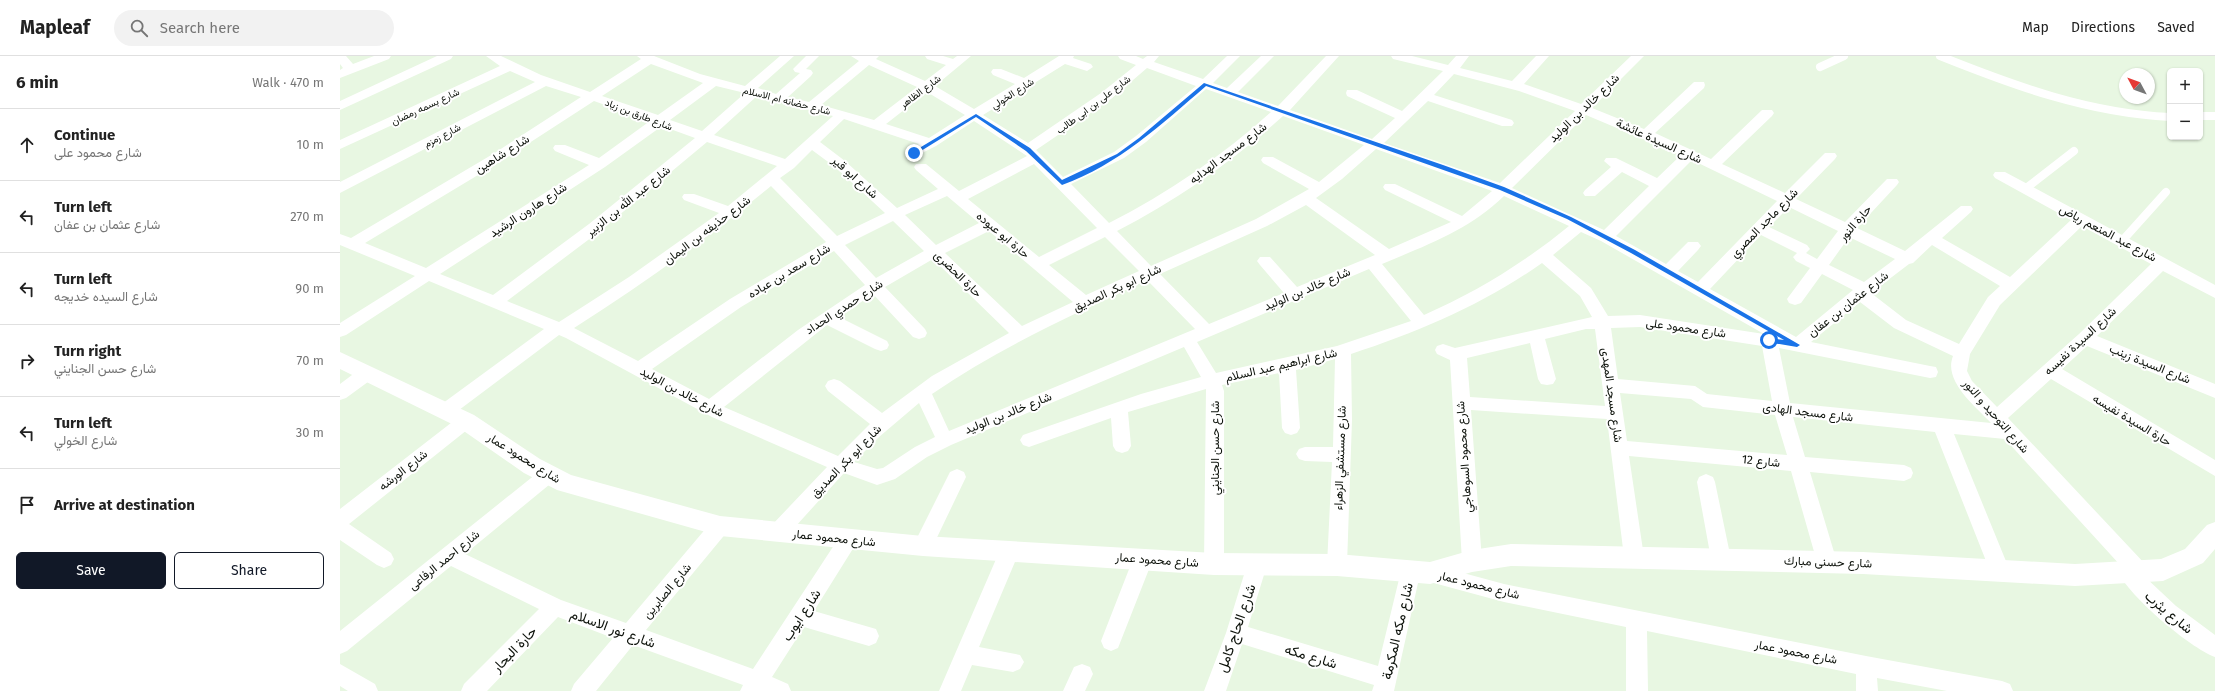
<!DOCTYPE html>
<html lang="en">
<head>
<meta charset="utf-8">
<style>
	:root { --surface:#fff; --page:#f2f2f2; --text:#222; --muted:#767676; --line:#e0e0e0; --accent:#111827 }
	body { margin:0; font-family:"Fira Sans",Vazirmatn,sans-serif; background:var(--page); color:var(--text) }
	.controls { position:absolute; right:12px; top:12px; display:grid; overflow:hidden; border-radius:6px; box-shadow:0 1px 3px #0004 }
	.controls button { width:36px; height:36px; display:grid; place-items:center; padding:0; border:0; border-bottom:1px solid var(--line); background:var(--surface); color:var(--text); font:20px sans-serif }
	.compass { position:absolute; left:1779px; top:12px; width:36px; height:36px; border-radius:50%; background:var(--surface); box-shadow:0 1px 3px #0004; rotate:311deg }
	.stop { position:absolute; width:12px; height:12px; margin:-9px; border:3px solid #1a73e8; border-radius:50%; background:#fff }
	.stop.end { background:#1a73e8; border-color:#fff; box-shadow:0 1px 4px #0008 }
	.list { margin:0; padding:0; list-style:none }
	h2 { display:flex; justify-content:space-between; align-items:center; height:52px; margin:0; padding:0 16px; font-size:17px }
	h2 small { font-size:13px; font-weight:400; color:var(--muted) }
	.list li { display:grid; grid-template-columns:26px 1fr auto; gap:12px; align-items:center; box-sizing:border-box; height:72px; padding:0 16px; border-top:1px solid var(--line) }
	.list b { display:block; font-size:15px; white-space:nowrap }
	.list p { margin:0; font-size:13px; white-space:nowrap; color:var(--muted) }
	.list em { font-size:13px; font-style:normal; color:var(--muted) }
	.actions { display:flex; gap:8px; padding:12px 16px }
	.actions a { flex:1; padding:9px 0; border:1px solid var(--accent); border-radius:6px; text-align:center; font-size:14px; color:var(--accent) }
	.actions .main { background:var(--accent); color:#fff }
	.icon { flex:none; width:22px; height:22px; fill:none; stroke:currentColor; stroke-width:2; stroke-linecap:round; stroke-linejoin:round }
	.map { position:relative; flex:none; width:1875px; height:635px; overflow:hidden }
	header { display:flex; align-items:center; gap:24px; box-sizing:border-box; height:56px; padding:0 20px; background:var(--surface); border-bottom:1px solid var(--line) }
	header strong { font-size:19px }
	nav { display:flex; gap:22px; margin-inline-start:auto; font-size:14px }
	.search { width:280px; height:36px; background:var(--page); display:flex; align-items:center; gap:10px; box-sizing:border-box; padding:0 14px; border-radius:22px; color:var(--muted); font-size:15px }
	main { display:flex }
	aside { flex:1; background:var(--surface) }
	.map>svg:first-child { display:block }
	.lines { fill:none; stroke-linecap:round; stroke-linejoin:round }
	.service { stroke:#fff; stroke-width:8 }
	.minor { fill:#fff; fill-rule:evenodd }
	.tertiary { fill:#fff; fill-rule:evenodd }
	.route { fill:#1a73e8 }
	.labels { text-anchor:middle; stroke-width:4; stroke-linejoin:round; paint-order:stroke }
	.far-street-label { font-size:10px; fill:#0c110a; stroke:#fff }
	.street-label { font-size:12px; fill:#0c110a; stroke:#fff }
	.near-street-label { font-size:14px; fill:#0c110a; stroke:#fff }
</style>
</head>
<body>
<header>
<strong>Mapleaf</strong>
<div class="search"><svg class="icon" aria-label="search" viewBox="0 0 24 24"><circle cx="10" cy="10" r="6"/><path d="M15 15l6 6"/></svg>Search here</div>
<nav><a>Map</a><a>Directions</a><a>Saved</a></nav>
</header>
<main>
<aside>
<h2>6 min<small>Walk · 470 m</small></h2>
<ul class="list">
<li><svg class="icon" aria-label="ahead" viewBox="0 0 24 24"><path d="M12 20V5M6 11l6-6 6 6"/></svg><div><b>Continue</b><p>شارع محمود على</p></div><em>10 m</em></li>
<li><svg class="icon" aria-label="left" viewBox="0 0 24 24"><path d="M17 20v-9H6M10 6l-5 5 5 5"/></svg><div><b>Turn left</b><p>شارع عثمان بن عفان</p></div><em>270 m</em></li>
<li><svg class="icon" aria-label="left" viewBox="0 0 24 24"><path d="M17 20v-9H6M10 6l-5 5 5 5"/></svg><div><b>Turn left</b><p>شارع السيده خديجه</p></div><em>90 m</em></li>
<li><svg class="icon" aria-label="right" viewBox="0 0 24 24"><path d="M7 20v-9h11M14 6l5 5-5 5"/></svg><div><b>Turn right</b><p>شارع حسن الجنايني</p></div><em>70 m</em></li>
<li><svg class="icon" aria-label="left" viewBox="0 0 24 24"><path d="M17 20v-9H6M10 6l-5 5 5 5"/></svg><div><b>Turn left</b><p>شارع الخولي</p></div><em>30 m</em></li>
<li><svg class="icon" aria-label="arrive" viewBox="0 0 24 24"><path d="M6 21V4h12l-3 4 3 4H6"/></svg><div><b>Arrive at destination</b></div></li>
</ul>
<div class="actions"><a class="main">Save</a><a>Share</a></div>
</aside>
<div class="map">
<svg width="1875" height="635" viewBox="0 0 1875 635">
	<rect width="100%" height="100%" fill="#e8f7e2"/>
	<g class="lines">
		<path class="service" d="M1600 0C1675 30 1748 57 1830 61
			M1480 11 1504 0
			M1860 60H1875
			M1685 133 1734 95
			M1782 185 1826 136"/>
		<path class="minor" d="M0 0H6L13 8 34 0H51L49 3 0 22V14L3 12 0 8Z
			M97 0H113L111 3 0 54V45Z
			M146 0H161L201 19 250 36 301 3 297 0H314L360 18 405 30 440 0H454L418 32 436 38 460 17 455 16 453 13 466 0H479L466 13 471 14 473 17 471 20 448 41 469 46 519 5 511 0H539L536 3 585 25 606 9 587 3 585 0H603L613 3 617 0H631L595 30 634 53 675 28 653 19 651 16 653 13H661L684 22 719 0H734L733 2 751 8 753 11 747 15 725 8 643 59 688 87 761 37 796 9 780 3 778 0H796L803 3 807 0H819L814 6 863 23 887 0H900L873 27 887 32 921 0H934L898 36 938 50 986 0H999L950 54 1032 83 1055 62 1007 40 1006 37 1007 34H1017L1062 55 1103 15 1053 3 1051 0H1072L1108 9 1116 0H1129L1120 12 1172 25 1196 0H1209L1184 28 1241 48 1291 0H1304L1252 52 1304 73 1354 26H1364L1365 29 1364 32 1315 77 1371 103 1422 54H1432L1434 57 1432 60 1382 108 1445 137 1485 97H1495L1497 100 1495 103 1456 143 1505 166 1547 123H1557L1559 126 1557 129 1517 172 1565 195 1621 150H1631L1633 153 1631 156 1602 182 1670 221 1731 164 1655 122 1653 119 1655 116H1665L1875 229V242L1823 215 1757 280 1875 328V342L1747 290 1722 313 1875 404V420L1711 323 1668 362 1806 509 1809 515 1805 521 1836 550 1875 579V601C1849 591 1790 541 1778 516L1781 510 1665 383 1614 378 1670 515 1667 521 1660 524 1653 521 1650 515 1595 376 1453 361 1465 401 1564 409 1571 412 1573 417 1571 422 1564 425 1470 416 1497 506 1494 512 1487 515 1480 512 1477 506 1451 415 1289 400 1304 501 1301 507 1294 510 1287 507 1284 501 1267 363 1131 354 1142 505 1139 511 1132 514 1125 511 1122 505 1110 304 1097 298 1095 294 1097 290 1103 288 1115 292 1252 261 1240 240 1202 207C1144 248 1079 276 1011 298L1012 364 1007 509 1004 515 997 518 990 515 987 509 992 406 965 405 959 403 956 398 959 393 965 391H993L995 303 956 314 960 372 957 377 951 379 945 377 942 372 939 317 882 329 884 335V508L881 514 874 517 867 514 864 508 866 333 788 356 791 390 788 395 782 397 776 395 773 390 771 362 689 391 683 389 680 384 683 379 801 338 861 321 844 291 611 389 587 401 555 423 537 429 504 417 445 482 438 484 431 482 428 476 431 470 487 411 372 361 226 282 219 279 111 360 105 362 99 360 96 355 99 350 204 273 89 225 6 279 0 281V267L75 220 0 189V178L11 182 153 98 241 41 206 30 0 137V126L195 26 170 15 0 93V84L160 10ZM311 8 363 27 318 59 262 40ZM529 9 577 31 534 64 481 49ZM807 12 856 30 796 80 774 96 723 121 696 94 771 43ZM1114 18 1179 35 1235 55 1160 127 1044 87 1088 45 1162 70H1172L1174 67 1172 64 1094 39ZM376 30 405 37 362 75 330 64ZM866 33 931 56C882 100 828 137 769 167L731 128 784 102 806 86ZM587 36 625 59 589 82 546 68ZM417 40 493 60 445 103 374 79ZM254 45 310 65 259 102 225 89H215L213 92 215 95 249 109 86 212 25 187 163 104ZM1246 59 1341 99 1317 122 1276 102H1266L1264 105 1271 111 1245 134 1243 137 1245 140H1255L1282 116 1309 130 1264 174 1172 132ZM943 60 1024 89 979 126 933 101H923L921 104 923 107 969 133 916 163 811 210 777 175C837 144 892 106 943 60ZM504 63 579 88 567 97 574 101 596 90 634 65 687 100 619 135 586 108H576L574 111 576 114 598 133 557 152 505 105 480 86ZM322 70 355 82 249 168 153 239 100 218 265 111ZM367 86 437 110 388 150 354 138H344L342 141 344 144 379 157 289 221 219 266 167 245 260 175ZM1036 93 1152 135 1122 160 1055 128H1045L1043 131 1045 134 1111 166 1049 193 976 142 1002 123ZM472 94 495 111 545 157 497 180 440 122 454 112ZM1352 104 1437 145 1358 226 1338 215 1358 194 1361 190 1358 186H1348L1326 208 1276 180ZM694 108 757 172 699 201 628 143ZM431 130 486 186 390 243 298 305 234 272C303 228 369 181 431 130ZM607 140 639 167 596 189 565 159ZM1164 140 1229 170C1185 206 1137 236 1084 259L1042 208C1087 189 1129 174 1164 140ZM966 149 1035 199 957 231 930 201H920L917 205 920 209 944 237 869 268 820 218 927 170ZM1449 151 1498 175 1477 203 1466 197 1470 193 1467 189 1429 171ZM553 165 584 195 536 222 505 189ZM1742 170 1811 208 1739 278 1657 351 1632 325 1627 315 1630 298 1660 249ZM649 175 733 246 682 270 605 197ZM1241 176 1261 185 1424 278 1300 259 1268 260 1251 232 1213 199ZM1421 179 1457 197 1453 201 1456 205 1470 212 1447 243 1449 247 1455 249 1461 247 1482 218 1513 234 1456 281 1370 233ZM765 181 799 215 746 239 709 209ZM1509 181 1555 203 1524 226 1489 209ZM1592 189 1660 230 1648 241 1619 288 1566 264 1531 237 1569 208 1573 207ZM494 195 525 229 458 274 369 343 312 313 401 251ZM593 203 669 277 592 320 542 357 500 325 494 323 488 325 485 330 488 335 530 368 498 400 384 351 487 269 535 293 541 295 547 293 549 289 547 285 499 261 533 238 573 281 579 283 585 281 587 277 585 273 545 231ZM1029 213 1071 265 997 290 876 317 857 286ZM807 224 855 273 609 375 592 338C659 292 734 258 807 224ZM1520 246 1554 272 1613 300C1603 325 1635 350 1651 367L1450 347 1439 292 1590 322 1596 321 1598 316 1596 311 1590 310 1471 286ZM1300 271 1422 290 1432 345 1367 338 1355 330 1278 323 1271 272ZM1246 273H1255L1265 350 1130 341 1127 302 1190 287 1198 323 1201 328 1207 329 1213 328 1216 323 1205 283ZM1280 337 1351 343 1363 351 1435 359 1447 399 1287 385ZM579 347 595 381 575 391 543 412 537 413 514 406 539 381Z
			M26 312 32 313 35 318 32 323 6 342 0 344V328L20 313Z
			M126 358 132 360 135 365 132 370 9 468 51 497 54 503 51 509 44 512 37 509 0 484V453L120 360Z
			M208 411 215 414 217 419 215 424 125 498 221 544 286 567 373 464 380 462 387 464 390 470 387 476 306 574 413 613 502 477 509 475 516 477 519 483 474 555 536 573 539 580 536 587 529 590 464 571 432 621 448 628 451 635H400L403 629 293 589 256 635H231L234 628 273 582 218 561 147 635H121L124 628 199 553 111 510 7 595 0 598V575L201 414Z
			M617 413 624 416 626 421 590 496 583 498 576 496 573 490 610 416Z
			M1366 418 1373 421 1375 426 1391 503 1388 509 1381 512 1374 509 1371 503 1357 426 1359 421Z
			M670 486 677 488 680 494 639 591 680 599 684 606 680 613 673 616 632 609 621 635H599L660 494 663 488Z
			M803 494 810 497 813 503 778 592 771 595 764 592 761 585 793 503 796 497Z
			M917 500 924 503 927 509 908 571 1038 610 1061 515 1064 509 1071 506 1078 509 1081 515 1083 511 1090 508 1164 528 1526 600 1662 625 1670 628 1673 635H1607L1537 622 1538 635H1516V618L1307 575 1308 635H1286V571L1164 546 1090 526 1083 523 1080 518 1054 635H1032L1034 629 902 588 886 635H864L886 577 907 509 910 503Z
			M0 608 35 628 38 635H8L0 630Z
			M742 608 750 611 753 618 745 635H723L734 611Z"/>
		<path class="tertiary" d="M0 296 134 359 200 403 231 419 380 460 583 480 874 497 997 498 1090 506 1132 494 1171 488 1523 496 1735 508 1821 503 1845 493 1867 469 1875 466V493L1863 507 1823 525 1735 530 1523 518 1171 510 1132 516 1090 528 997 520 874 519 583 500 380 480 217 434 184 417 118 371 0 313Z"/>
	</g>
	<path class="route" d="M864 27 1103 109 1164 131 1231 161 1295 194 1460 289 1457 291 1427 286 1426 284 1429 282 1444 284 1291 197 1227 163 1160 134 866 30C822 68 778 109 722 129L686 95 636 61 576 98 571 97 636 58 690 92 722 124 777 98 799 82Z"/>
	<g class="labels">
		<g class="far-street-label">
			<text transform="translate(580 35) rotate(-37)" y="4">شارع الظاهر</text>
			<text transform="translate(672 37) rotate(-33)" y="4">شارع الخولي</text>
			<text transform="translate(447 44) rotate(14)" y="4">شارع حضانه ام الاسلام</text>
			<text transform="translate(753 48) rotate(-37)" y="4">شارع على بن ابى طالب</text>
			<text transform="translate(85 50) rotate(-25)" y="4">شارع بسمه رمضان</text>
			<text transform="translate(299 58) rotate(21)" y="4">شارع طارق بن زياد</text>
			<text transform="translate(102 79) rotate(-28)" y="4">شارع زمزم</text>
		</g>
		<g class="street-label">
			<text transform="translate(1244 52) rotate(-44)" y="4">شارع خالد بن الوليد</text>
			<text transform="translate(1319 85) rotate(24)" y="4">شارع السيدة عائشة</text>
			<text transform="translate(888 97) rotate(-37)" y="4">شارع مسجد الهدايه</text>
			<text transform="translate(162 98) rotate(-32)" y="4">شارع شاهين</text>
			<text transform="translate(515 121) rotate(42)" y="4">شارع ابو قير</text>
			<text transform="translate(288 145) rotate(-39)" y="4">شارع عبد الله بن الزبير</text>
			<text transform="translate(188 154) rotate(-33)" y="4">شارع هارون الرشيد</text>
			<text transform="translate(1424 167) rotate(-46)" y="4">شارع ماجد المصري</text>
			<text transform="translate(1515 167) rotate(-49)" y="4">حارة النور</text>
			<text transform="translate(367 174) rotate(-37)" y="4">شارع حذيفه بن اليمان</text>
			<text transform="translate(1768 177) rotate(28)" y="4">شارع عبد المنعم رياض</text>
			<text transform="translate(663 179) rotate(40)" y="4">حارة ابو عبوده</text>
			<text transform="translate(449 215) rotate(-31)" y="4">شارع سعد بن عباده</text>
			<text transform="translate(618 218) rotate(44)" y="4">حارة الحضرى</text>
			<text transform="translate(777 232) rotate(-25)" y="4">شارع ابو بكر الصديق</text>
			<text transform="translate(967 233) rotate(-23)" y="4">شارع خالد بن الوليد</text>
			<text transform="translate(1508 248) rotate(-38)" y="4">شارع عثمان بن عفان</text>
			<text transform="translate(504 251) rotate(-33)" y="4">شارع حمدي الحداد</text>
			<text transform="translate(1346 272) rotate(8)" y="4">شارع محمود على</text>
			<text transform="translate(1740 285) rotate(-43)" y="4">شارع السيدة نفيسه</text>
			<text transform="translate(1810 308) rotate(22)" y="4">شارع السيدة زينب</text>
			<text transform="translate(941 309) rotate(-13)" y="4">شارع ابراهيم عبد السلام</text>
			<text transform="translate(342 336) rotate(28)" y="4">شارع خالد بن الوليد</text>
			<text transform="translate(1272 339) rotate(82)" y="4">شارع مسجد المهدى</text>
			<text transform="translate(1468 356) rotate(7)" y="4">شارع مسجد الهادى</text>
			<text transform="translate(668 357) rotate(-22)" y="4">شارع خالد بن الوليد</text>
			<text transform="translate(1656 360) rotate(49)" y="4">شارع التوحيد و النور</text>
			<text transform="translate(1792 364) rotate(31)" y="4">حارة السيدة نفيسه</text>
			<text transform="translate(875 392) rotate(-90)" y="4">شارع حسن الجنايني</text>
			<text transform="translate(1124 401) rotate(-94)" y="4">شارع محمود السوهاجي</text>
			<text transform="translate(184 402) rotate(32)" y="4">شارع محمود عمار</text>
			<text transform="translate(1000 402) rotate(-88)" y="4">شارع مستشفي الزهراء</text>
			<text transform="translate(506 405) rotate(-46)" y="4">شارع ابو بكر الصديق</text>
			<text transform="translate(1421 405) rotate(6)" y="4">شارع 12</text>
			<text transform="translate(63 414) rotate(-38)" y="4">شارع الورشه</text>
			<text transform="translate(494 482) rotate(6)" y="4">شارع محمود عمار</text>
			<text transform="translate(104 504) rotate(-39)" y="4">شارع احمد الرفاعى</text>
			<text transform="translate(817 504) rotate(4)" y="4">شارع محمود عمار</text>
			<text transform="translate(1488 506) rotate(2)" y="4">شارع حسنى مبارك</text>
			<text transform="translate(1139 529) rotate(14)" y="4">شارع محمود عمار</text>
			<text transform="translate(327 535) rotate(-50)" y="4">شارع الصابرين</text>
			<text transform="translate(1456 596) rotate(11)" y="4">شارع محمود عمار</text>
		</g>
		<g class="near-street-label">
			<text transform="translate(1829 556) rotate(40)" y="5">شارع يثرب</text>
			<text transform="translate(461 559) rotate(-57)" y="5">شارع ايوب</text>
			<text transform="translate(273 572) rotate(20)" y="5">شارع نور الاسلام</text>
			<text transform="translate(896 572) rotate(-71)" y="5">شارع الحاج كامل</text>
			<text transform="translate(1057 575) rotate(-77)" y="5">شارع مكه المكرمة</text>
			<text transform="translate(174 593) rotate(-46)" y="5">حارة البحار</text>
			<text transform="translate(971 600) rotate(17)" y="5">شارع مكه</text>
		</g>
	</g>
</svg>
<div class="controls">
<button>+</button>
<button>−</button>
</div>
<svg class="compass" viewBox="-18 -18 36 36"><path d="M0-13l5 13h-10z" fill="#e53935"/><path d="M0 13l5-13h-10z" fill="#767676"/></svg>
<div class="stop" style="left:1429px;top:284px"></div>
<div class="stop end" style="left:574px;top:97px"></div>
</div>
</main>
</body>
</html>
